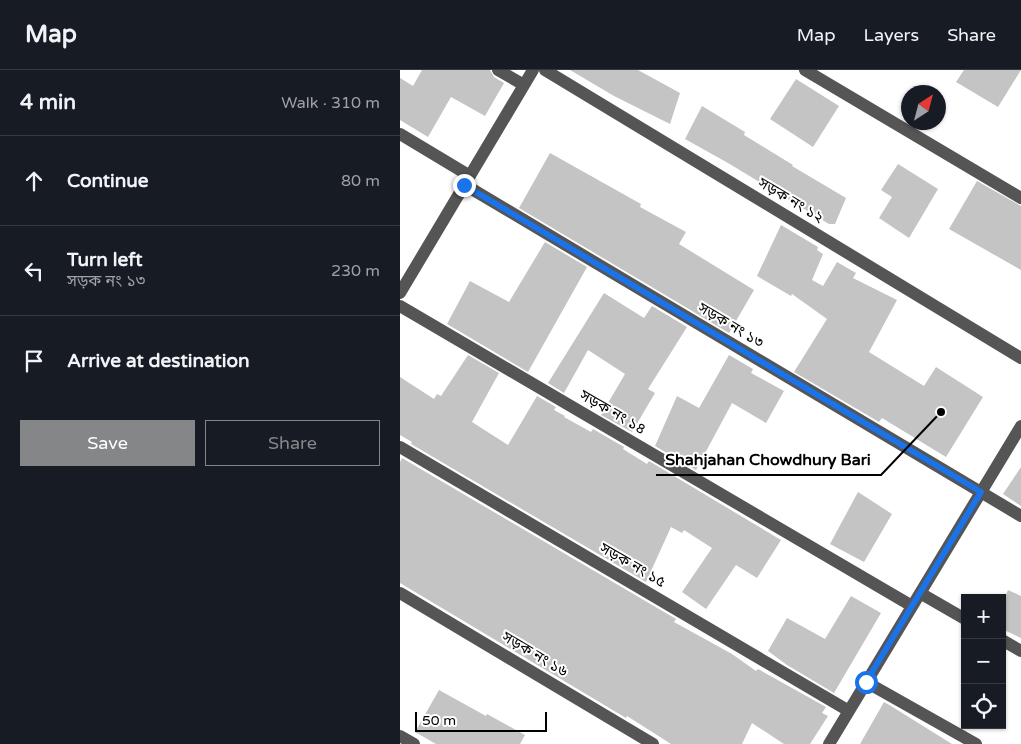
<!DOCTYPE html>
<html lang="en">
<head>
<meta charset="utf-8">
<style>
	:root { --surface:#171b24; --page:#20242c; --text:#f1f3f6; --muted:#9ea1a6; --line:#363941; --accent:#858687 }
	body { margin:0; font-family:"Varela Round","Noto Sans Bengali",sans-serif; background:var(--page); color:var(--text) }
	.controls { position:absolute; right:15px; bottom:15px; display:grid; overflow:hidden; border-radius:0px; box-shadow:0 1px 4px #0004 }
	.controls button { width:45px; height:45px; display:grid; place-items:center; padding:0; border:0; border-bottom:1px solid var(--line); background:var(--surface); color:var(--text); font:25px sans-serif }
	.compass { position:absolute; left:501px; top:15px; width:45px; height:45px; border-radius:50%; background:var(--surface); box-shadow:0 1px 4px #0004; rotate:36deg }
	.scale { position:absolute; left:15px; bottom:12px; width:132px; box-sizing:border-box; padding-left:5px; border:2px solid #000; border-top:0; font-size:14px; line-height:18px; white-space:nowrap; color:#000; -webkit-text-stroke:4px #fff; paint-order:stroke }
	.stop { position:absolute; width:15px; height:15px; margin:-11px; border:4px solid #1a73e8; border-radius:50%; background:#fff }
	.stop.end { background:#1a73e8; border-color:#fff; box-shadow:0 1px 5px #0008 }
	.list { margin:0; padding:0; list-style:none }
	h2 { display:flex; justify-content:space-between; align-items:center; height:65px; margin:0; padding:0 20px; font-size:21px }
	h2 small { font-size:16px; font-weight:400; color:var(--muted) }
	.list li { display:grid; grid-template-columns:32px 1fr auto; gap:15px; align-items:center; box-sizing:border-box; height:90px; padding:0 20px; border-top:1px solid var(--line) }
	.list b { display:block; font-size:19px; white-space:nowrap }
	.list p { margin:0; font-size:16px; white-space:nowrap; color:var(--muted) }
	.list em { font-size:16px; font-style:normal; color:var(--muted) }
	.actions { display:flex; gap:10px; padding:15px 20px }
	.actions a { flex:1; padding:11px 0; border:1px solid var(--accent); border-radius:0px; text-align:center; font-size:18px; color:var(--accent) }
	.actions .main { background:var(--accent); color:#fff }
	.icon { flex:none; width:28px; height:28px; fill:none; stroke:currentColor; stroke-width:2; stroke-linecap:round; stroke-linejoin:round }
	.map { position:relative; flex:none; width:621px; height:674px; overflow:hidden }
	header { display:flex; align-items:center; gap:30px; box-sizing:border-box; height:70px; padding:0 25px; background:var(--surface); border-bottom:1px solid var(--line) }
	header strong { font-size:24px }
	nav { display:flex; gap:28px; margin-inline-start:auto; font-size:18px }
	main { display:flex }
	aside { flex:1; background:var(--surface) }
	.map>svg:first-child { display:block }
	.building { fill:#c4c4c4 }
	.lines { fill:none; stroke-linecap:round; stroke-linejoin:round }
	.minor { stroke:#555; stroke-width:12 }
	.route { stroke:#1a73e8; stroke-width:6 }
	.labels { text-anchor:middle; stroke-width:4; stroke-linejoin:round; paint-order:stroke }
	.street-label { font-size:15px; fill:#000; stroke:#fff }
	.leader { fill:none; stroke:#000; stroke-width:2 }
	.callout-dot { fill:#000; stroke:#fff; stroke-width:2 }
	.callout-label { font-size:16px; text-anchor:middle; font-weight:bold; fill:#000; stroke:#fff; stroke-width:4; stroke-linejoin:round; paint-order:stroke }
</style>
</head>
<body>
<header>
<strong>Map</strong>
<nav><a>Map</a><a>Layers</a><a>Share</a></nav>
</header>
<main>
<aside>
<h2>4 min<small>Walk · 310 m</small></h2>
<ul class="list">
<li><svg class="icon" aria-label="ahead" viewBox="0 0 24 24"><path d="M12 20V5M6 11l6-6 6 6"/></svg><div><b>Continue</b></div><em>80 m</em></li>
<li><svg class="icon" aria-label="left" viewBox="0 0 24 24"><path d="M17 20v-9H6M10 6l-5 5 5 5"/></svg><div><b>Turn left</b><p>সড়ক নং ১৩</p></div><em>230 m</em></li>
<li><svg class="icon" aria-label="arrive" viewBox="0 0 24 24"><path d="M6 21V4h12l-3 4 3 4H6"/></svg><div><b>Arrive at destination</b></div></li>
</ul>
<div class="actions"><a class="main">Save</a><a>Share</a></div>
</aside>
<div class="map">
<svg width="621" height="674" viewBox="0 0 621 674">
	<rect width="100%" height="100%" fill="#fff"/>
	<path class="building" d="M22 0H90L94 7 104 13 85 46 51 27 28 67 0 50V8L13 16Z
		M170 0H238L280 23 270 54 214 26Z
		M564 0H621L598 37 556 12Z
		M396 9 439 36 413 77 370 49Z
		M302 36 345 62 344 65 393 95 392 96 446 128 435 154H429L328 93 285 69Z
		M150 83 241 134 240 137 286 162 279 174 354 220 329 263 119 138Z
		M498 94 538 119 509 168 479 148 492 127 481 120Z
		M577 111 621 136V200L549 159Z
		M381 155 418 177 417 180 423 184 412 210 423 216 437 192 456 203 453 208 497 230 469 282 524 316 536 297 583 327 546 387 482 348 479 352 394 302 427 249 392 224 391 226 357 206Z
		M145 172 187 197 128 302 47 254 70 211 109 232Z
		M204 223 244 248 252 236 287 257 248 319 255 323 232 362 201 345 225 304 188 280 164 323 148 313Z
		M68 285 99 303 72 352 108 375 137 326 156 337 154 340 165 346 164 347 191 362 193 359 224 377 223 379 247 394 249 391 381 470 357 508 336 495 306 539 282 522 312 478 284 460 282 463 271 457 246 512 11 374 12 372 0 365V307L34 329 37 324 41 326Z
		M329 285 353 299 351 303 384 321 366 353 332 333 296 400 255 376 277 326 299 338Z
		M2 388 276 549 274 552 332 584 356 601 358 599 426 637 422 643 428 646 410 674H384L352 653 342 674H271L227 646 226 648 0 513V392Z
		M621 397V436L603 424Z
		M458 422 492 444 464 492 430 474Z
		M608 520 621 526V568L602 559V534Z
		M451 526 481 543 434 623 387 595 368 581 387 548 425 569Z
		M39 620 86 646 87 644 125 665 120 674H36L15 662Z
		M484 632 491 636 552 674H460Z"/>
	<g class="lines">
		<path class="minor" d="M98 0 124 15
			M145 0 621 288
			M405 0 621 128
			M0 64 70 106
			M65 115 621 446
			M0 223 133 0
			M0 236 512 536
			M0 377 449 641
			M0 523 253 674
			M520 523 565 549
			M602 570 621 581
			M466 612 576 674
			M0 666 14 674
			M429 674 621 356"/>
	</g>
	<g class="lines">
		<path class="route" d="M64 115 581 422 466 612"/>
	</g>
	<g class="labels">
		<g class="street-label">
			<text transform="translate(391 130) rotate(31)" y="5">সড়ক নং ১২</text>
			<text transform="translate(331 255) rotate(31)" y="5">সড়ক নং ১৩</text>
			<text transform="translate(213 342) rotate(30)" y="5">সড়ক নং ১৪</text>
			<text transform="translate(233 495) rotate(30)" y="5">সড়ক নং ১৫</text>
			<text transform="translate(135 584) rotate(31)" y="5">সড়ক নং ১৬</text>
		</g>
	</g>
	<path class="leader" d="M541 342L481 405H256"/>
	<circle class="callout-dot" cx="541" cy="342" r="5"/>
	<g class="callout-label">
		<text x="368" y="395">Shahjahan Chowdhury Bari</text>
	</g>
</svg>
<div class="controls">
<button>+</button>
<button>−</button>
<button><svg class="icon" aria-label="locate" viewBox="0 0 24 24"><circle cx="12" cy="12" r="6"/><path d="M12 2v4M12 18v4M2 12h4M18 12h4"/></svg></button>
</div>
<svg class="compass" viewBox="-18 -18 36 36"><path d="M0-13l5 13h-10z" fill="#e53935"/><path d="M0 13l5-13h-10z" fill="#9ea1a6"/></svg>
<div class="scale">50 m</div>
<div class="stop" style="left:466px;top:612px"></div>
<div class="stop end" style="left:64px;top:115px"></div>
</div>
</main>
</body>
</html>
